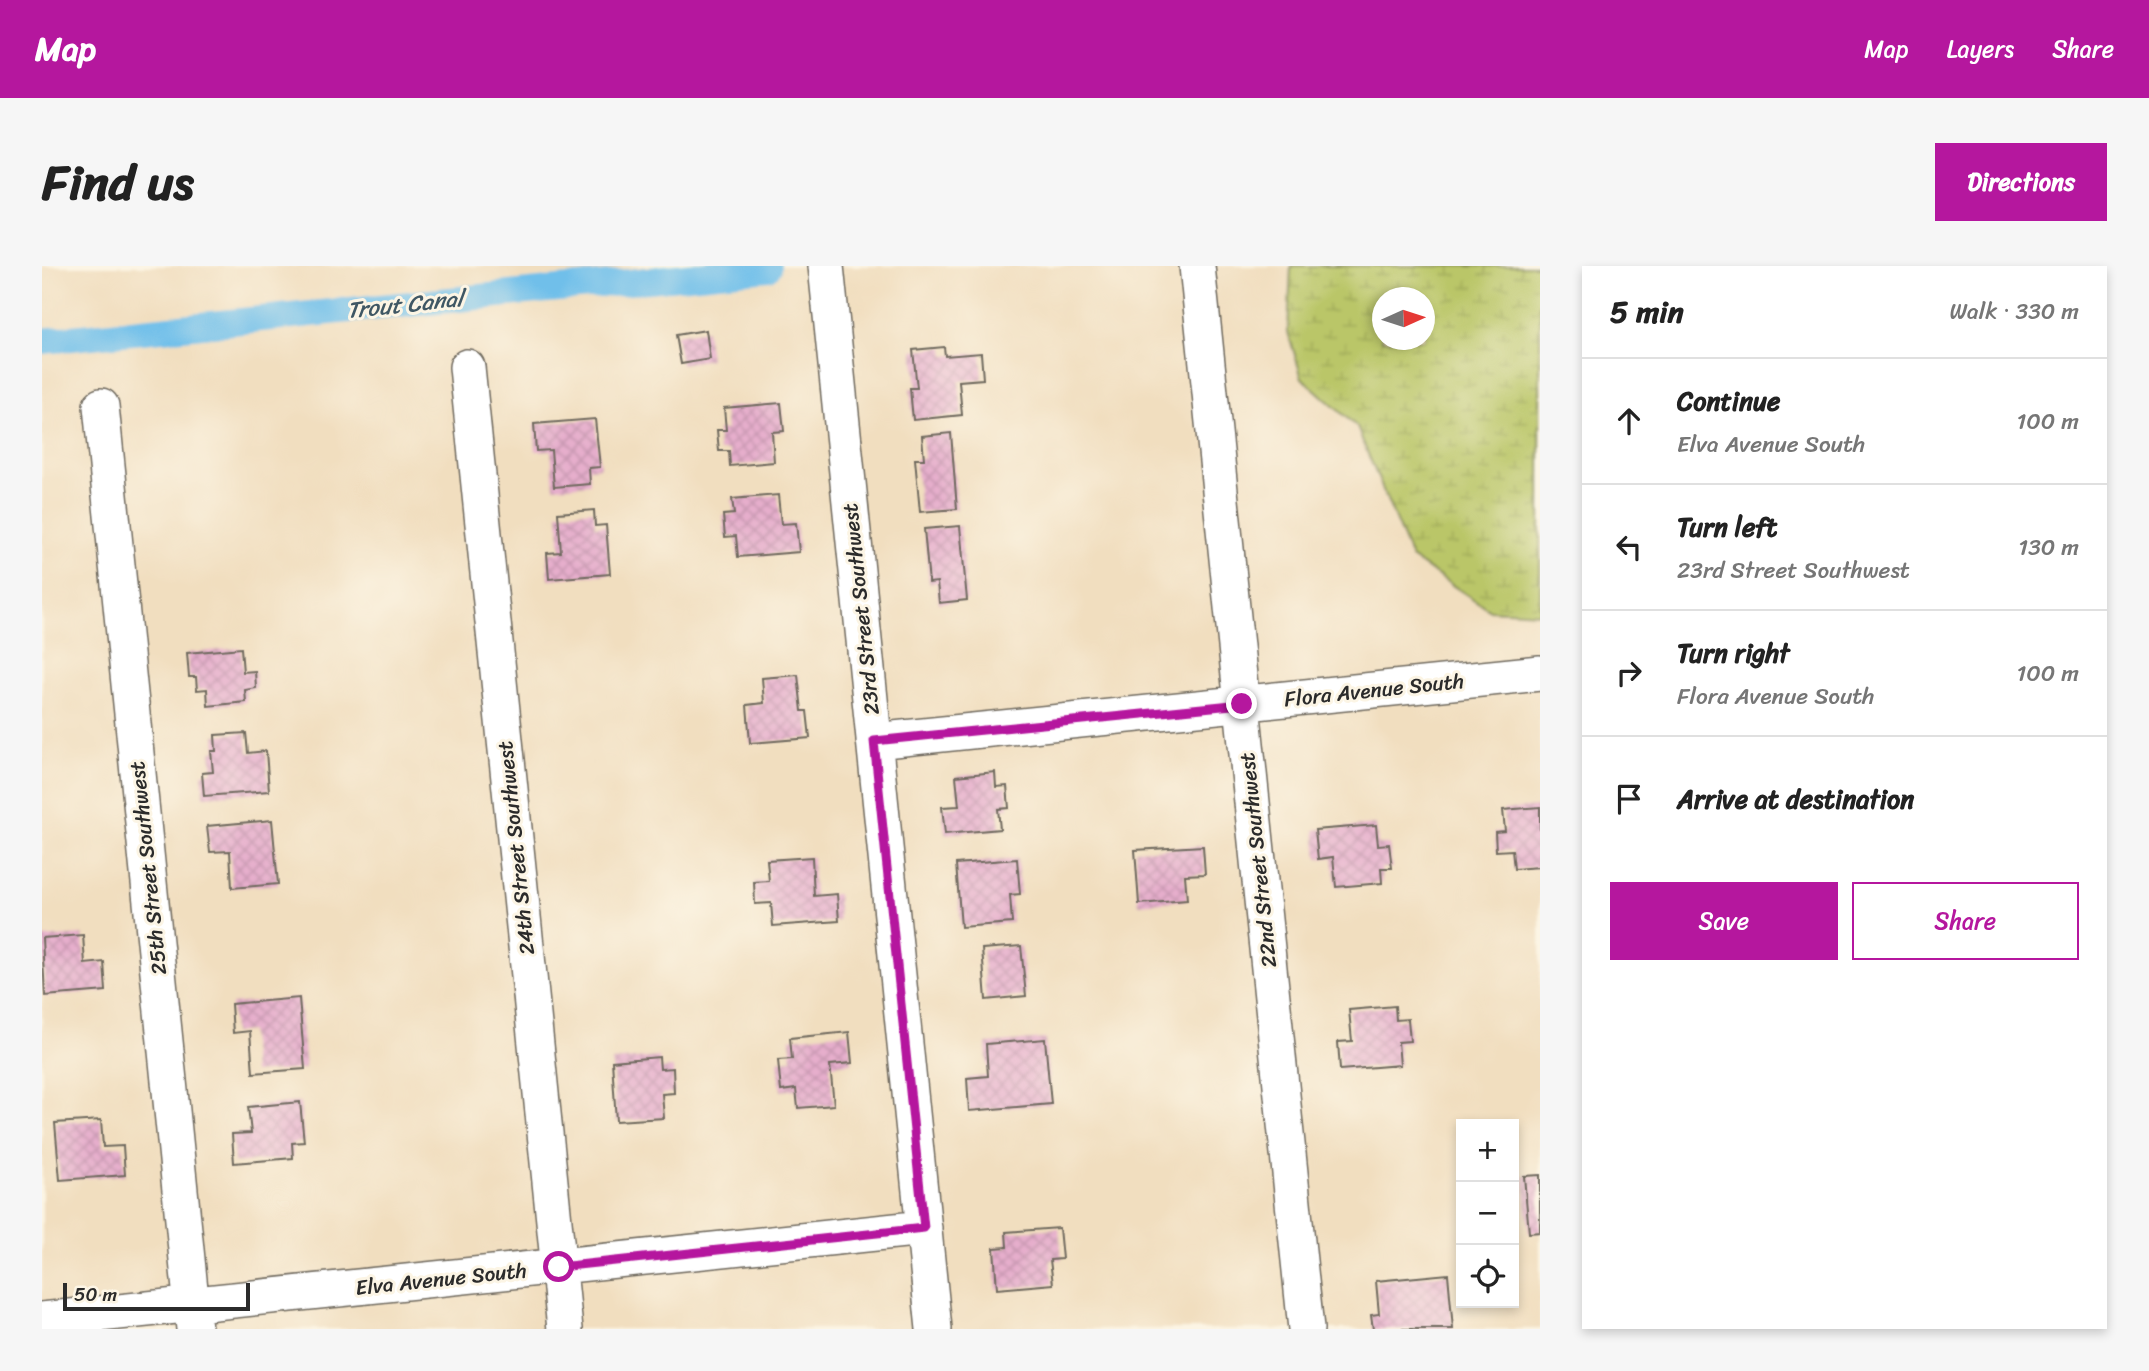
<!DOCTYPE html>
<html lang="en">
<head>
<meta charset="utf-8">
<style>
	:root { --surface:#fff; --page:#f6f6f6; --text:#222; --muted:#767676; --line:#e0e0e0; --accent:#b5179e }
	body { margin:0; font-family:Sriracha,sans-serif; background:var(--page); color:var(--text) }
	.controls { position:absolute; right:21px; bottom:21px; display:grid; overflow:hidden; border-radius:0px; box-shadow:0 4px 10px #0003 }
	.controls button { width:63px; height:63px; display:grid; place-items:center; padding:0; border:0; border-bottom:2px solid var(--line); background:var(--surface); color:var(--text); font:35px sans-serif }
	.compass { position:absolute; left:1330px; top:21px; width:63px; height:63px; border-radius:50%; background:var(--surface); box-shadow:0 4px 10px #0003; rotate:87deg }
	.scale { position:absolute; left:21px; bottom:18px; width:187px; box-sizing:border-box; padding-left:7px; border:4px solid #2b2b2b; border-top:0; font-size:19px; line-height:24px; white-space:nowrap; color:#2b2b2b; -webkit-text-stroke:5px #fcf5e5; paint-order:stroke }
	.stop { position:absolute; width:21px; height:21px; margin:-16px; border:5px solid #b5179e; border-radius:50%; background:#fff }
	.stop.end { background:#b5179e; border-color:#fff; box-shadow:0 2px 7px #0008 }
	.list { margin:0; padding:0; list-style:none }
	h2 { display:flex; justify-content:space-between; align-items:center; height:91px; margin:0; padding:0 28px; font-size:30px }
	h2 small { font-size:23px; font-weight:400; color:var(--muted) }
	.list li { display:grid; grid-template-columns:46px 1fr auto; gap:21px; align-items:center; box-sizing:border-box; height:126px; padding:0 28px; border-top:2px solid var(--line) }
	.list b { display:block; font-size:26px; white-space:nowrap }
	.list p { margin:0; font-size:23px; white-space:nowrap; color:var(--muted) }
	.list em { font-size:23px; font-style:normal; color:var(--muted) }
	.actions { display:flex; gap:14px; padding:21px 28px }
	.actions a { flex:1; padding:16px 0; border:2px solid var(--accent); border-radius:0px; text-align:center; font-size:24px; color:var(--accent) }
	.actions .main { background:var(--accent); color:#fff }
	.icon { flex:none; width:38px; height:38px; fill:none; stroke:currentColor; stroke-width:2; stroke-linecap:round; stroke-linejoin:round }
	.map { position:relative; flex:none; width:1498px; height:1063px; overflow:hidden; border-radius:0px }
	header { display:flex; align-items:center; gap:42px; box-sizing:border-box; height:98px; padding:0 35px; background:var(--accent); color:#fff }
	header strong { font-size:33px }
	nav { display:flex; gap:38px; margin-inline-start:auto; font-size:24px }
	.intro { display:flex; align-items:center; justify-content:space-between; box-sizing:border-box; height:168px; padding:0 42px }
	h1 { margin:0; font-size:49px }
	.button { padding:18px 32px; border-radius:0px; background:var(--accent); color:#fff; font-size:24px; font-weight:700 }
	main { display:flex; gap:42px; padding:0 42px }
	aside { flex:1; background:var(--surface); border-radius:0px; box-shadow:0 4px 10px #0003 }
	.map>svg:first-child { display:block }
	.wetland { fill:url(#wetland-marsh); stroke:#72784a; stroke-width:2; fill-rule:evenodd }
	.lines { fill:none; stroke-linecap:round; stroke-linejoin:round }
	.canal { stroke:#6fbfea; stroke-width:26 }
	.building { fill:url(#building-cross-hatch) }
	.minor-casing { stroke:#706a5f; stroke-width:38 }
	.minor { stroke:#fff; stroke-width:35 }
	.route { stroke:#b5179e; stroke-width:9 }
	.labels { text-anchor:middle; stroke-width:6; stroke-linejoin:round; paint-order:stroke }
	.street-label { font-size:21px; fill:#2b2b2b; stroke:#fcf5e5 }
	.water-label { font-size:23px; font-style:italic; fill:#3f5764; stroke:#fcf5e5 }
</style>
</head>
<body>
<header>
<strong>Map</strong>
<nav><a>Map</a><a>Layers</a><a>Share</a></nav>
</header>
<div class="intro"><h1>Find us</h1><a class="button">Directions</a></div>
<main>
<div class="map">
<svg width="1498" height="1063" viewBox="0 0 1498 1063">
	<defs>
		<pattern id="wetland-marsh" width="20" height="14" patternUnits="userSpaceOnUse" patternTransform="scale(1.75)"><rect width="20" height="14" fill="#bac668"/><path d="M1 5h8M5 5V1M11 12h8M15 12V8" fill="none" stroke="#a0aa5a"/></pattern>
		<pattern id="building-cross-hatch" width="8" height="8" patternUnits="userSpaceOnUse" patternTransform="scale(1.75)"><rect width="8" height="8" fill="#e6aecc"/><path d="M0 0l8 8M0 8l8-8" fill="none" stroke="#c596af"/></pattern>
	</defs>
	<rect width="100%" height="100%" fill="#fcf5e5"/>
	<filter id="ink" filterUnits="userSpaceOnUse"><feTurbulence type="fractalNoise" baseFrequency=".0143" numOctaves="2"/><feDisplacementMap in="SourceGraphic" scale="14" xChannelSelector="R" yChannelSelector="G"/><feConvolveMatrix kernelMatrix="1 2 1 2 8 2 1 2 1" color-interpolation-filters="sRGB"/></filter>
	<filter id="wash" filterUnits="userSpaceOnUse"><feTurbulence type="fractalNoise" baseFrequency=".00686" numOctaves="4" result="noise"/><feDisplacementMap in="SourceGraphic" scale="28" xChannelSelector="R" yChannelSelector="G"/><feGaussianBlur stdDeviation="1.57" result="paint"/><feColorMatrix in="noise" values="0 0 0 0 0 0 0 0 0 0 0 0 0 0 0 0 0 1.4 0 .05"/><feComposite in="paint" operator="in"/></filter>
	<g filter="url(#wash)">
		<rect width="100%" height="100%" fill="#f1debf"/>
		<path class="wetland" d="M1249 0H1498V347L1448 344 1369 292 1315 161 1260 112 1246 66ZM1340 32H1382V74H1340Z"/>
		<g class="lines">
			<path class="canal" d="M0 75 726 2"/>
		</g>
		<g id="blocks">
			<path class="building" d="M664 64 668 93 639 98 634 69Z
				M902 81 903 90 939 87 941 113 917 115 920 149 871 154 868 122H875L871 84Z
				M739 137 742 165 730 166 732 196 688 200 687 185H677L675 164H684L682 142Z
				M553 153 558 201 547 202 548 218 512 221 509 184 494 185 492 158Z
				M909 167 915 243 878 246 873 193H882L880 170Z
				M736 229 739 258 754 257 757 286 696 291 694 270 683 271 681 249 692 248 690 233Z
				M552 244 553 260 564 259 568 308 507 313 505 287 519 286 516 247Z
				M918 260 925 334 897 337 895 316 887 317 882 263Z
				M199 382 201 406 213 405 214 422 203 424 204 436 166 440 165 423 155 424 154 411H147L145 387Z
				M756 409 760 445H765L768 472 708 477 705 439 722 437 720 412Z
				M204 467 206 487 224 485 227 525 162 530 160 507 171 506 169 485H174L173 469Z
				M953 506 954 521 965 520 967 542 956 543 958 563 903 568 900 541 917 540 914 510Z
				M1498 541V601L1472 603 1470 584 1454 585 1453 566 1463 565 1461 544Z
				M230 554 236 618 190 622 188 585 168 586 165 560Z
				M1334 559 1336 579 1347 578 1350 602H1339L1340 617 1294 621 1291 591 1276 593 1273 564Z
				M1161 580 1163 608 1143 609 1145 634 1097 638 1093 584Z
				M770 591 772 630 795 628 797 655 731 660 729 637 713 638 712 616 727 615 725 594Z
				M975 593 978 628 968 629 970 657 919 661 914 598Z
				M41 669 43 698 62 696 64 725 3 730 0 672Z
				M979 680 984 730 944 734 940 683Z
				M257 732 263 803 211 807 208 765 191 767 189 738Z
				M1353 740 1354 754 1366 753 1368 775 1356 776 1358 799 1298 804 1296 776 1310 775 1307 744Z
				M807 766 810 797 788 799 792 839 756 842 754 823 739 825 736 794 750 793 748 772Z
				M1003 773 1009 838 927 845 925 812 946 810 944 778Z
				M617 791 618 803 631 802 632 827 620 828 622 852 574 855 570 795Z
				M258 836 262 876 250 877 251 892 192 897 190 868 209 867 206 841Z
				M59 854 61 881 81 880 83 909 18 914 13 857Z
				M1498 909V966L1487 967 1482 910Z
				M1017 962 1020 993 1008 994 1011 1018 955 1023 952 982 965 981 964 966Z
				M1406 1008 1411 1063H1331L1329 1049 1337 1048 1334 1015Z"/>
		</g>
	</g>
	<g filter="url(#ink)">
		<use href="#blocks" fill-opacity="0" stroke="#706a5f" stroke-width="2"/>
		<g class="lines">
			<g class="minor-casing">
				<path id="minor" d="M784 0 892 1063
					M1155 0 1264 1063
					M425 101 523 1063
					M59 140 152 1063
					M832 475 1498 407
					M0 1054 882 962"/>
			</g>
			<use href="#minor" class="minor"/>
		</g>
	</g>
	<g class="lines" filter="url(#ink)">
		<path class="route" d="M517 1001 882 962 832 475 1200 438"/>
	</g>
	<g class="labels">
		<g class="street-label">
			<text transform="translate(819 343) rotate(-96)" y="7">23rd Street Southwest</text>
			<text transform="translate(1332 424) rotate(-6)" y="7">Flora Avenue South</text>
			<text transform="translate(474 582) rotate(-96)" y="7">24th Street Southwest</text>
			<text transform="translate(1216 594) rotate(-96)" y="7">22nd Street Southwest</text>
			<text transform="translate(106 602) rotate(-96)" y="7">25th Street Southwest</text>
			<text transform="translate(399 1013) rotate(-6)" y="7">Elva Avenue South</text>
		</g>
		<g class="water-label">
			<text transform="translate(363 38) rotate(-6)" y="8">Trout Canal</text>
		</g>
	</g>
</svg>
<div class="controls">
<button>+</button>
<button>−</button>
<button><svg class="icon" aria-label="locate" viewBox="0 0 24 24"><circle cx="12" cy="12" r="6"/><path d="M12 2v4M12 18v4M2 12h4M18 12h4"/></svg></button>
</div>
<svg class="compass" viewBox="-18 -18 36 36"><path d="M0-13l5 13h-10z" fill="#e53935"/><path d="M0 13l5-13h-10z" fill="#767676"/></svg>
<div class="scale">50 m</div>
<div class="stop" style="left:517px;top:1001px"></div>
<div class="stop end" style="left:1200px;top:438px"></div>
</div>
<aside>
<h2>5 min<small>Walk · 330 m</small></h2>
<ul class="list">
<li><svg class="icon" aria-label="ahead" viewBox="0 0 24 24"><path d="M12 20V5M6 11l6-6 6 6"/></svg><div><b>Continue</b><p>Elva Avenue South</p></div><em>100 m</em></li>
<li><svg class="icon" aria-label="left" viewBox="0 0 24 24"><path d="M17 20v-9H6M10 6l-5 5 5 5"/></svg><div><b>Turn left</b><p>23rd Street Southwest</p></div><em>130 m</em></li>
<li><svg class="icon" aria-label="right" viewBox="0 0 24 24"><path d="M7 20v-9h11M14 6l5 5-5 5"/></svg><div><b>Turn right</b><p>Flora Avenue South</p></div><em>100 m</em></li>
<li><svg class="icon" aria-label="arrive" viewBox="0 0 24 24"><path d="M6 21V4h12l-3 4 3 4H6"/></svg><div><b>Arrive at destination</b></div></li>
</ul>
<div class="actions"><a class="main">Save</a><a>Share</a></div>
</aside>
</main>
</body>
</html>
